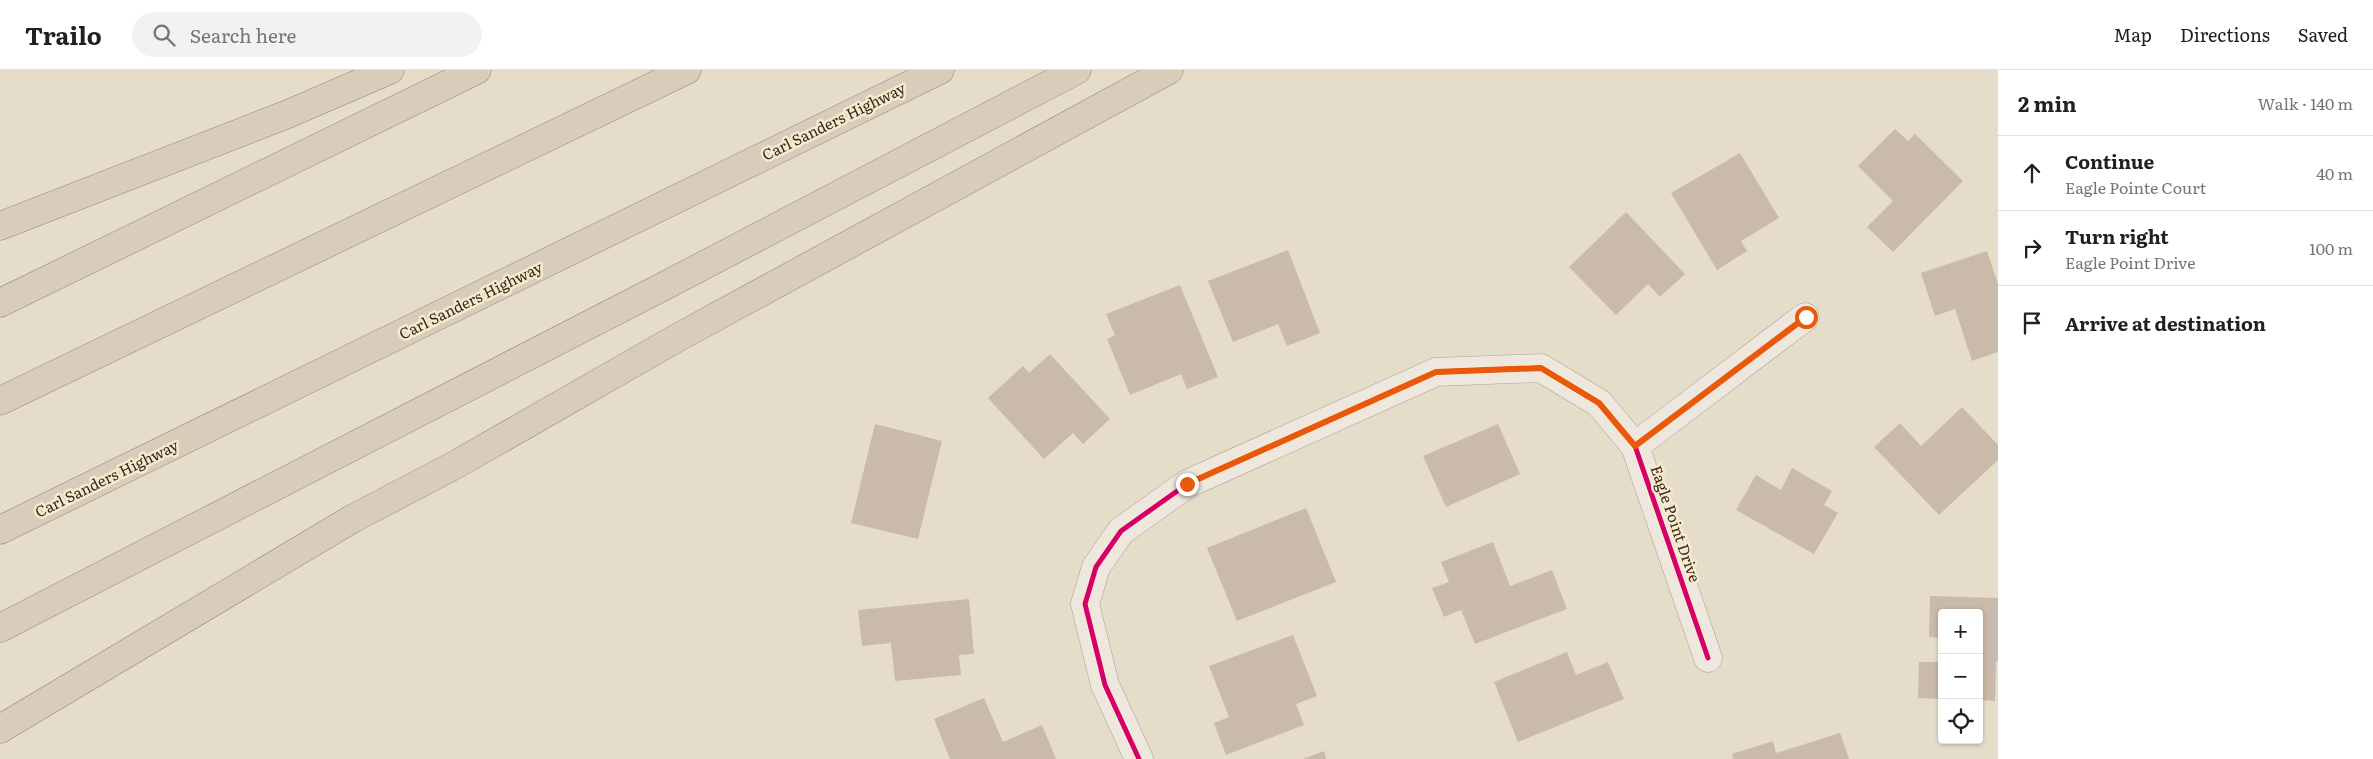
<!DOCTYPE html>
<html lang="en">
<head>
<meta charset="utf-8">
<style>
	:root { --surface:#fff; --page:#f2f2f2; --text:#202124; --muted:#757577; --line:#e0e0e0 }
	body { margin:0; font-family:Literata,serif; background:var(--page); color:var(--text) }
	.controls { position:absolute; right:15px; bottom:15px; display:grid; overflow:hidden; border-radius:5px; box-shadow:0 1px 4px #0004 }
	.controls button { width:45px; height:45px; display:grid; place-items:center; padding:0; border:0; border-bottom:1px solid var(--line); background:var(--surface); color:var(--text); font:25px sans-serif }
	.stop { position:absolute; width:15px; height:15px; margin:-11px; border:4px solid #ea580c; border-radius:50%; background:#fff }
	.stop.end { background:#ea580c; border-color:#fff; box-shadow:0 1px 5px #0008 }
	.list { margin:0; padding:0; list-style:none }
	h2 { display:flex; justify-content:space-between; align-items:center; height:65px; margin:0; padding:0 20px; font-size:21px }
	h2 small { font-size:16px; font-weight:400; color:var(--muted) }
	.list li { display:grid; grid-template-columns:32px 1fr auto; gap:15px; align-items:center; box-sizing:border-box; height:75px; padding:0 20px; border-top:1px solid var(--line) }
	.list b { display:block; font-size:19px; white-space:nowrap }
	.list p { margin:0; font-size:16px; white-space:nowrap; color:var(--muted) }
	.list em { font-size:16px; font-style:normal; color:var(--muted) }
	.icon { flex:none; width:28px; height:28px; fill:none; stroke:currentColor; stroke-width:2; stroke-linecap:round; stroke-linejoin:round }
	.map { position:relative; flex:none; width:1998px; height:689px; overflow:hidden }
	header { display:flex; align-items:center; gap:30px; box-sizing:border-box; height:70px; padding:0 25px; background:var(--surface); border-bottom:1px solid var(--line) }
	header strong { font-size:24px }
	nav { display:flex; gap:28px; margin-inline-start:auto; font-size:18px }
	.search { width:350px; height:45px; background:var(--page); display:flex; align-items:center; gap:12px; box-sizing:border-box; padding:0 18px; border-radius:28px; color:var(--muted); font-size:19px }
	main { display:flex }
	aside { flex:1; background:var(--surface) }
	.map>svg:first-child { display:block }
	.building { fill:#c9baab }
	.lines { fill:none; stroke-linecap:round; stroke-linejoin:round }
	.minor-casing { stroke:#aaa194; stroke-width:29 }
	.motorway-casing { stroke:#8f877a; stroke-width:29 }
	.minor { stroke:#ede7dd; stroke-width:28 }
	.motorway { stroke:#d8ccbb; stroke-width:28 }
	.cycleway-casing { stroke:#f7ebcf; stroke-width:8 }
	.cycleway { stroke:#d6006c; stroke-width:5 }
	.route { stroke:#ea580c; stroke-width:6 }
	.labels { text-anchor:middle; stroke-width:5; stroke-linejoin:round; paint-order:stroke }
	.street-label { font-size:15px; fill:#39291c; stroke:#f7ebcf }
</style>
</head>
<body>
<header>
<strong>Trailo</strong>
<div class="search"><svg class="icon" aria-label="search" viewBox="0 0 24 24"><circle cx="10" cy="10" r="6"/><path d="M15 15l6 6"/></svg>Search here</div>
<nav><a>Map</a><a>Directions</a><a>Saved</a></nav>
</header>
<main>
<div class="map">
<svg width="1998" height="689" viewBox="0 0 1998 689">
	<rect width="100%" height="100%" fill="#e5ddca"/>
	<path class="building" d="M1895 59 1908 71 1915 64 1963 111 1893 182 1867 157 1893 131 1858 96Z
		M1740 83 1779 148 1741 171 1747 181 1717 200 1671 123Z
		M1626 142 1685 204 1660 227 1648 214 1616 245 1569 197Z
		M1288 180 1320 263 1287 276 1278 254 1233 272 1208 211Z
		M1987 181 1998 214V282L1972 291 1955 239 1935 246 1921 203Z
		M1180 215 1218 307 1187 319 1181 304 1130 325 1107 269 1115 265 1106 244Z
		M1050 284 1110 349 1083 374 1073 363 1044 389 988 328 1023 296 1029 303Z
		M1962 337 1998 375V390L1939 445 1874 377 1900 353 1921 376Z
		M875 354 942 371 918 469 851 453Z
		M1498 354 1520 404 1446 437 1423 386Z
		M1792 398 1832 421 1824 435 1838 443 1814 484 1736 440 1756 405 1781 420Z
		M1306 438 1336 512 1237 551 1207 478Z
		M1493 472 1510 516 1552 500 1567 539 1475 574 1461 540 1444 547 1432 518 1449 512 1441 492Z
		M1930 526 1998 528V591H1996L1995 631 1979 630V543H1942V568L1929 567Z
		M969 529 974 584 959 585 961 605 895 611 891 573 862 576 858 540Z
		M1293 565 1317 626 1296 634 1304 655 1226 685 1214 653 1229 647 1209 596Z
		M1567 582 1576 605 1608 592 1624 629 1518 672 1494 612Z
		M1919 592H1942V629L1918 628Z
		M984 628 1003 672 1042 655 1056 689H950L934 649Z
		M1840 663 1849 689H1733L1732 684 1773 671 1776 683Z
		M1324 681 1326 689H1303Z"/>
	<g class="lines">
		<g class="minor-casing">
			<path id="minor" d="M1635 376 1805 247
				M1139 689 1105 615 1085 534 1096 497 1121 461 1187 414 1436 302 1541 298 1599 333 1635 376 1708 588"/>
		</g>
		<g class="motorway-casing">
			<path id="motorway" d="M0 156 288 44 390 0
				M0 233 477 0
				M0 331 687 0
				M0 460 940 0
				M0 558 670 213 1077 0
				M0 659 352 449 455 395 677 268 1169 0"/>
		</g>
		<use href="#minor" class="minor"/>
		<use href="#motorway" class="motorway"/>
		<g class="cycleway-casing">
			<path id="cycleway" d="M1139 689 1105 615 1085 534 1096 497 1121 461 1187 414 1436 302 1541 298 1599 333 1635 376 1708 588"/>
		</g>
		<use href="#cycleway" class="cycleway"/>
	</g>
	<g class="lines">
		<path class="route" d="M1187 414 1436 302 1541 298 1599 333 1635 376 1806 247"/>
	</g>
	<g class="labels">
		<g class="street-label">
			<text transform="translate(834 52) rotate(-26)" y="5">Carl Sanders Highway</text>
			<text transform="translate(471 231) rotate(-26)" y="5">Carl Sanders Highway</text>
			<text transform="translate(107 409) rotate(-26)" y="5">Carl Sanders Highway</text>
			<text transform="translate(1675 454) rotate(71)" y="5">Eagle Point Drive</text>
		</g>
	</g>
</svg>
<div class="controls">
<button>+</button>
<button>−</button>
<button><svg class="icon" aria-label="locate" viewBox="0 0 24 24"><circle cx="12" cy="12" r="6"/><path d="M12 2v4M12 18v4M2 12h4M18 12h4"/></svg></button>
</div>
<div class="stop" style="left:1806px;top:247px"></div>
<div class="stop end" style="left:1187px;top:414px"></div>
</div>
<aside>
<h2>2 min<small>Walk · 140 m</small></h2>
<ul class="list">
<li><svg class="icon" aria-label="ahead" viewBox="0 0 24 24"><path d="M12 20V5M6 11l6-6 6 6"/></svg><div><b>Continue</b><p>Eagle Pointe Court</p></div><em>40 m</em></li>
<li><svg class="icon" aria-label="right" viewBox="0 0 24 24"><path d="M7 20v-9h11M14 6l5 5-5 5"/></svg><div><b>Turn right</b><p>Eagle Point Drive</p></div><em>100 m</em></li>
<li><svg class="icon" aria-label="arrive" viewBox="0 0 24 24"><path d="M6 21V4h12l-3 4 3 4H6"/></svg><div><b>Arrive at destination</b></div></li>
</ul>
</aside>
</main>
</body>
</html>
